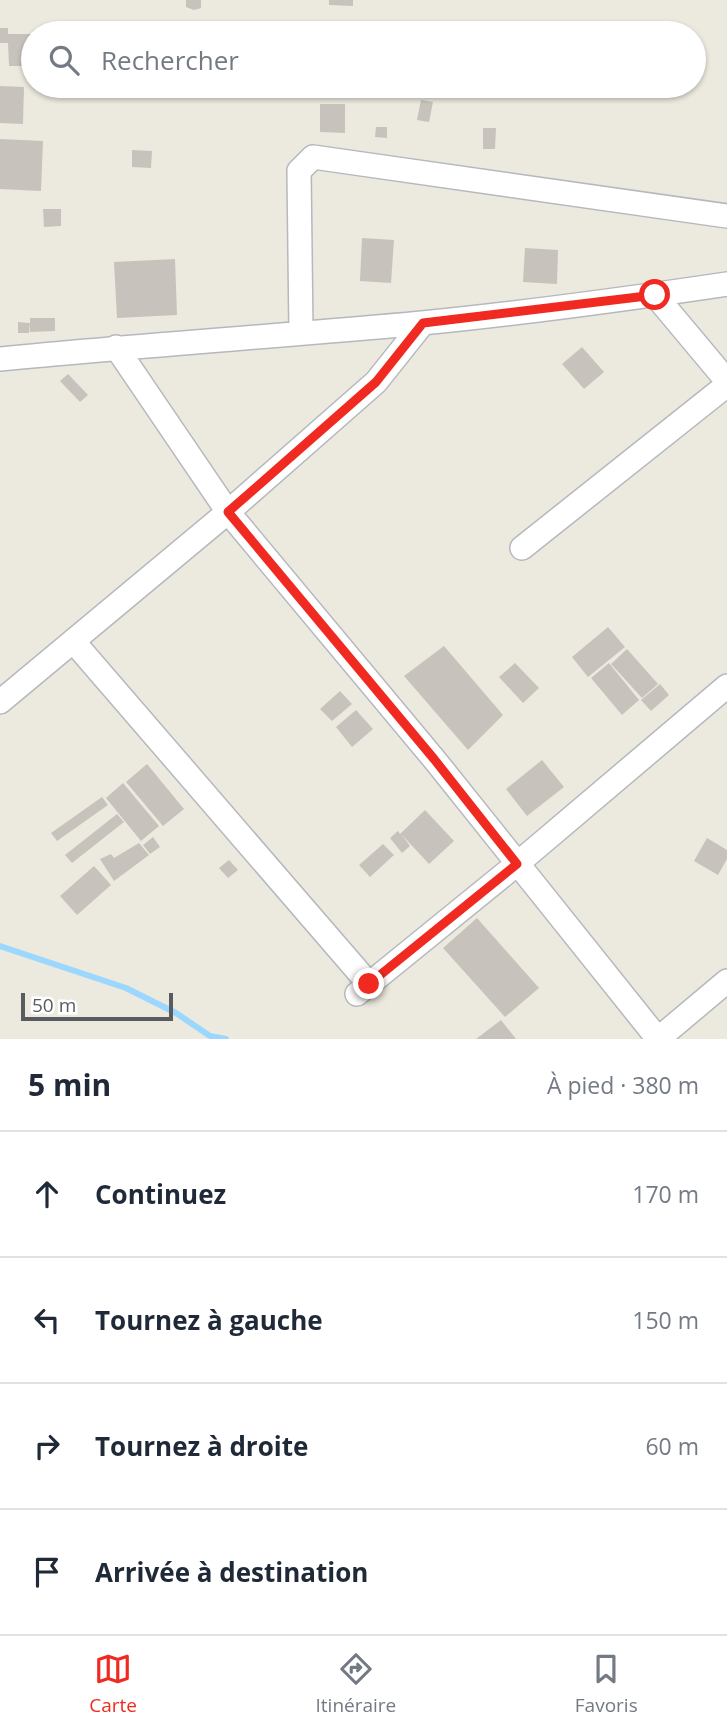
<!DOCTYPE html>
<html lang="fr">
<head>
<meta charset="utf-8">
<style>
	:root { --surface:#fff; --page:#f6f6f7; --text:#1f2937; --muted:#747a83; --line:#e0e1e3; --accent:#f02a21 }
	body { margin:0; font-family:"Open Sans",sans-serif; background:var(--page); color:var(--text) }
	.scale { position:absolute; left:21px; bottom:18px; width:152px; box-sizing:border-box; padding-left:7px; border:4px solid #585c61; border-top:0; font-size:19px; line-height:24px; white-space:nowrap; color:#585c61; -webkit-text-stroke:5px #fff; paint-order:stroke }
	.stop { position:absolute; width:21px; height:21px; margin:-16px; border:5px solid #f02a21; border-radius:50%; background:#fff }
	.stop.end { background:#f02a21; border-color:#fff; box-shadow:0 2px 7px #0008 }
	.list { margin:0; padding:0; list-style:none }
	h2 { display:flex; justify-content:space-between; align-items:center; height:91px; margin:0; padding:0 28px; font-size:30px }
	h2 small { font-size:23px; font-weight:400; color:var(--muted) }
	.list li { display:grid; grid-template-columns:46px 1fr auto; gap:21px; align-items:center; box-sizing:border-box; height:126px; padding:0 28px; border-top:2px solid var(--line) }
	.list b { display:block; font-size:26px; white-space:nowrap }
	.list em { font-size:23px; font-style:normal; color:var(--muted) }
	.icon { flex:none; width:38px; height:38px; fill:none; stroke:currentColor; stroke-width:2; stroke-linecap:round; stroke-linejoin:round }
	.map { position:relative; flex:none; width:727px; height:1039px; overflow:hidden }
	.search { position:absolute; background:var(--surface); box-shadow:0 2px 5px #0004; left:21px; right:21px; top:21px; height:77px; display:flex; align-items:center; gap:18px; box-sizing:border-box; padding:0 24px; border-radius:38px; color:var(--muted); font-size:26px }
	.sheet { height:595px; background:var(--surface) }
	nav { display:flex; justify-content:space-around; align-items:center; box-sizing:border-box; height:98px; border-top:2px solid var(--line); background:var(--surface); font-size:19px; color:var(--muted) }
	nav a { display:grid; justify-items:center; gap:4px }
	nav .on { color:var(--accent) }
	.map>svg:first-child { display:block }
	.lines { fill:none; stroke-linecap:round; stroke-linejoin:round }
	.stream { stroke:#9cd7ff; stroke-width:6 }
	.building { fill:#c7c3bc }
	.minor-casing { stroke:#b5b8bd; stroke-width:26 }
	.minor { stroke:#fff; stroke-width:23 }
	.route { stroke:#f02a21; stroke-width:9 }
</style>
</head>
<body>
<div class="map">
<svg width="727" height="1039" viewBox="0 0 727 1039">
	<rect width="100%" height="100%" fill="#ece9df"/>
	<g class="lines">
		<path class="stream" d="M0 946 126 988 176 1013 210 1036 226 1039"/>
	</g>
	<path class="building" d="M186 0H201V8L194 10 186 7Z
		M329 0H353V6L329 5Z
		M0 28H8V34H33V66H9L8 43H0Z
		M0 86 24 87 23 124 0 123Z
		M421 100 433 102 429 122 417 120Z
		M320 104H345V133L320 132Z
		M376 127H387V138L375 137Z
		M483 128H496L495 149H483Z
		M0 139 43 141 41 191 0 189Z
		M132 150 152 151 151 168 132 167Z
		M43 209H61V226L44 227Z
		M362 238 394 240 391 283 360 281Z
		M525 248 558 250 557 284 523 282Z
		M175 259 177 315 117 318 114 262Z
		M30 318H55V331L30 332Z
		M18 322 30 323 29 333H18Z
		M582 347 604 372 584 389 562 364Z
		M68 374 88 395 80 402 60 381Z
		M608 627 625 647 588 677 572 657Z
		M444 646 503 715 468 750 404 676Z
		M627 649 658 684 642 698 611 664Z
		M515 663 539 688 523 703 499 677Z
		M609 663 639 700 622 715 591 678Z
		M660 684 669 695 651 711 641 700Z
		M340 691 352 704 332 721 320 709Z
		M356 710 373 729 352 747 336 727Z
		M542 760 564 787 527 816 506 789Z
		M147 764 184 809 163 826 126 782Z
		M123 783 159 826 141 841 106 798Z
		M102 797 108 805 57 841 51 833Z
		M425 810 454 841 429 864 402 835 410 846 402 853 390 838 398 831 400 834Z
		M117 814 124 822 72 863 65 855Z
		M153 837 160 847 150 854 143 845Z
		M707 838 727 850V859L718 875 694 861Z
		M139 843 149 855 114 881 100 859 111 854 114 858Z
		M383 844 394 855 370 877 359 865Z
		M229 860 238 870 228 878 219 868Z
		M94 866 111 885 77 915 60 896Z
		M477 918 539 988 505 1017 443 948Z
		M501 1020 516 1039H476Z"/>
	<g class="lines">
		<g class="minor-casing">
			<path id="minor" d="M655 295 727 381
				M301 332 299 171 313 157 727 216
				M116 347 228 512 434 759 658 1039
				M0 359C141 345 282 336 422 323 524 313 626 299 727 284
				M522 548 727 385
				M73 641 369 984
				M0 702 228 512 376 382 423 323
				M357 994 517 864 727 686
				M658 1039 727 981"/>
		</g>
		<use href="#minor" class="minor"/>
	</g>
	<g class="lines">
		<path class="route" d="M369 984 517 864 434 759 228 512 376 382 423 323 655 295"/>
	</g>
</svg>
<div class="scale">50 m</div>
<div class="stop" style="left:655px;top:295px"></div>
<div class="stop end" style="left:369px;top:984px"></div>
<div class="search"><svg class="icon" aria-label="search" viewBox="0 0 24 24"><circle cx="10" cy="10" r="6"/><path d="M15 15l6 6"/></svg>Rechercher</div>
</div>
<section class="sheet">
<h2>5 min<small>À pied · 380 m</small></h2>
<ul class="list">
<li><svg class="icon" aria-label="ahead" viewBox="0 0 24 24"><path d="M12 20V5M6 11l6-6 6 6"/></svg><div><b>Continuez</b></div><em>170 m</em></li>
<li><svg class="icon" aria-label="left" viewBox="0 0 24 24"><path d="M17 20v-9H6M10 6l-5 5 5 5"/></svg><div><b>Tournez à gauche</b></div><em>150 m</em></li>
<li><svg class="icon" aria-label="right" viewBox="0 0 24 24"><path d="M7 20v-9h11M14 6l5 5-5 5"/></svg><div><b>Tournez à droite</b></div><em>60 m</em></li>
<li><svg class="icon" aria-label="arrive" viewBox="0 0 24 24"><path d="M6 21V4h12l-3 4 3 4H6"/></svg><div><b>Arrivée à destination</b></div></li>
</ul>
</section>
<nav>
<a class="on"><svg class="icon" aria-label="map" viewBox="0 0 24 24"><path d="M3 6l6-2 6 2 6-2v14l-6 2-6-2-6 2zM9 4v14M15 6v14"/></svg>Carte</a>
<a><svg class="icon" aria-label="directions" viewBox="0 0 24 24"><path d="M12 3l9 9-9 9-9-9zM9 14v-3h6M13 9l2 2-2 2"/></svg>Itinéraire</a>
<a><svg class="icon" aria-label="saved" viewBox="0 0 24 24"><path d="M7 4h10v16l-5-4-5 4z"/></svg>Favoris</a>
</nav>
</body>
</html>
